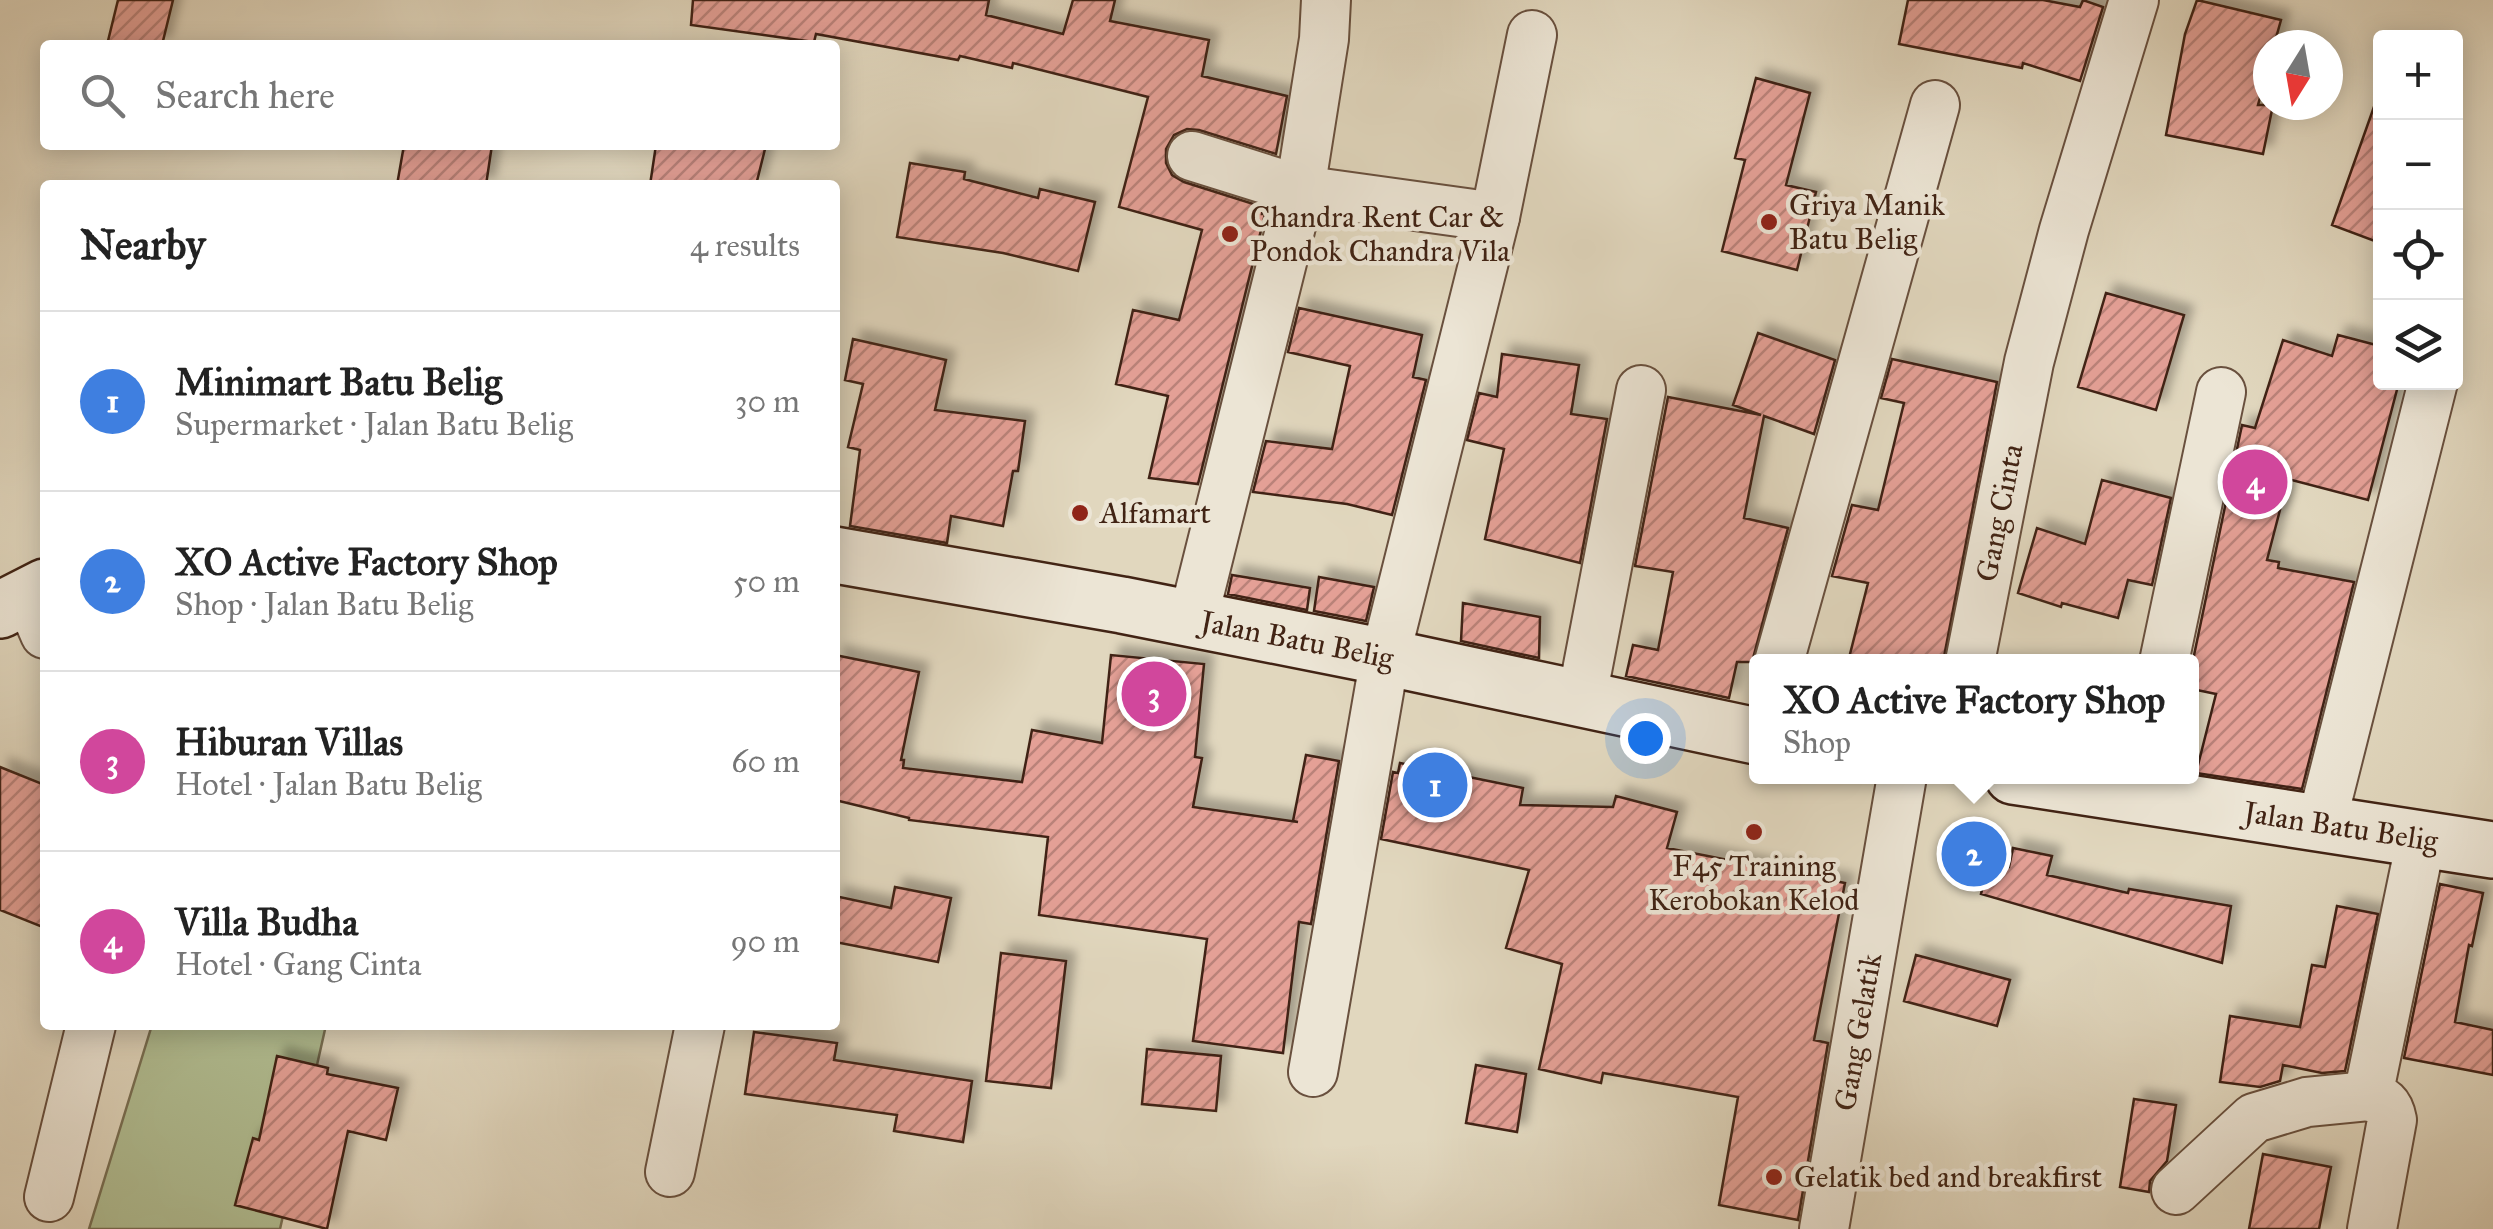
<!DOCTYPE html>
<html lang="en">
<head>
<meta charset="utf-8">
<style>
	:root { --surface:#fff; --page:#f2f2f2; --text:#222; --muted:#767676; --line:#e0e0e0; --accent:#ea580c }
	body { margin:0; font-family:"IM FELL Great Primer",serif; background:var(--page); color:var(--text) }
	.controls { position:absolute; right:30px; top:30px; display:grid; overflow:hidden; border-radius:10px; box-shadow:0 5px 25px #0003 }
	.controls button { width:90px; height:90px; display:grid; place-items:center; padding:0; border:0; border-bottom:2px solid var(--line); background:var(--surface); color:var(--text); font:50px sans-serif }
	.compass { position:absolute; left:2253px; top:30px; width:90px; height:90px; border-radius:50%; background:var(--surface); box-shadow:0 5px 25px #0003; rotate:191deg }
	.you { position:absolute; left:1645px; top:738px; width:35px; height:35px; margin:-25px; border:8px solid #fff; border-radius:50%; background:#1a73e8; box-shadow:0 0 0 15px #1a73e833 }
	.badge { display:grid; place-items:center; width:65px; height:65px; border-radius:50%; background:var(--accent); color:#fff; font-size:32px; font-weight:700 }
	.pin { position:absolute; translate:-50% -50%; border:5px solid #fff; box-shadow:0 2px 10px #0006 }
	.popup { position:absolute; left:1749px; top:654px; width:450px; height:130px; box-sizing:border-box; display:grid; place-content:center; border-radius:10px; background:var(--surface); filter:drop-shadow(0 2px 8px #0005); font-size:32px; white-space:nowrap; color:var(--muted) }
	.popup b { font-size:38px; color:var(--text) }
	.popup::after { content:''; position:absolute; left:50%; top:100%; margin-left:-20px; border:20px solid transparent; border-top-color:var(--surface) }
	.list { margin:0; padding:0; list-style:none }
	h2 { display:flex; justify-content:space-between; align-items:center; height:130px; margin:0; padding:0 40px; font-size:42px }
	h2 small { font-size:32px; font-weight:400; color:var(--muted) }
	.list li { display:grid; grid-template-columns:65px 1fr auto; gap:30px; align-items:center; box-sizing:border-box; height:180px; padding:0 40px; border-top:2px solid var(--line) }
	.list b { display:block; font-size:38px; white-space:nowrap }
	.list p { margin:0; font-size:32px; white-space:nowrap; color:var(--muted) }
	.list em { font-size:32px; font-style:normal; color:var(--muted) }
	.icon { flex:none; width:55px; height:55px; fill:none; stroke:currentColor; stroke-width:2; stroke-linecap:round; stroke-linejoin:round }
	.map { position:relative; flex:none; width:2493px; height:1229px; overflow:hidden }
	.search { position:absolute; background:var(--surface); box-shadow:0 5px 25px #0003; left:40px; top:40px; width:800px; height:110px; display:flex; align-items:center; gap:25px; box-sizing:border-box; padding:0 35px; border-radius:10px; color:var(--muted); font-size:38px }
	.panel { position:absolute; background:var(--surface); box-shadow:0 5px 25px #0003; left:40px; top:180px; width:800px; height:850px; border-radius:10px }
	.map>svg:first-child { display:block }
	.grass { fill:#b1be93; stroke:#797054; stroke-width:2.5 }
	.building { fill:url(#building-hatch); stroke:#412314; stroke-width:2.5; filter:url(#shadow) }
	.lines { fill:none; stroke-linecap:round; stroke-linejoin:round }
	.street-casing { stroke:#69503e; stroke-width:52 }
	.secondary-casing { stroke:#412314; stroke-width:60 }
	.street { stroke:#ece5d5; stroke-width:48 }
	.secondary { stroke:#ece5d5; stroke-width:55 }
	.poi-dot { fill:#8f2418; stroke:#ece5d5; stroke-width:4 }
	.labels { text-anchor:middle; stroke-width:9; stroke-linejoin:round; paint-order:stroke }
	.poi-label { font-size:30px; fill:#412314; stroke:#ece5d5; text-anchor:start }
	.street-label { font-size:30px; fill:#412314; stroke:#ece5d5 }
</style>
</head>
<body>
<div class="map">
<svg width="2493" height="1229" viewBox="0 0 2493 1229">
	<defs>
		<pattern id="building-hatch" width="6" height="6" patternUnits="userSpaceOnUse" patternTransform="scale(2.5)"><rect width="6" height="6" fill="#e4a096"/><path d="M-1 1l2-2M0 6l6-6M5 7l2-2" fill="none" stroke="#ba8279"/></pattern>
		<filter id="shadow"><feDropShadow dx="9" dy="-9" stdDeviation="5" flood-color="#0004"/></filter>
	</defs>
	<rect width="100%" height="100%" fill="#e1d7be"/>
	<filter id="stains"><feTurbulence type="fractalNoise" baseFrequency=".002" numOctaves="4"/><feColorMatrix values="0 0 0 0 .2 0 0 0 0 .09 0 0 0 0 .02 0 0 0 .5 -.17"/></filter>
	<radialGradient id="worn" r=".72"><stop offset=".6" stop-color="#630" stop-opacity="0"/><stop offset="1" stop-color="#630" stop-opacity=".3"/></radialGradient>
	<path class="grass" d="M152 1025H326L280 1229H89Z"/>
	<path class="building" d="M118 0H173L162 45H107Z
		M693 0H989L986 15 1063 34 1073 0H1115L1110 21 1209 40 1202 76 1287 96 1276 154 1199 130 1187 129 1174 135 1166 149V163L1172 175 1184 182 1263 207 1262 214H1265L1198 484 1149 478 1168 396 1116 384 1133 310 1179 320 1202 230 1119 207 1148 97 1013 63 1012 68 960 56 958 60 816 34 814 42 691 25Z
		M1908 0H2043L2080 7 2083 0 2103 7 2080 81 2023 63 2022 68 1899 44Z
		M2197 0 2281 20 2274 45H2268V68L2258 105H2273L2263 154 2166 135 2185 34Z
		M1756 78 1810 93 1786 185 1816 192 1797 270 1722 251 1745 160 1735 158Z
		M2375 104 2380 105V243L2332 225Z
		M404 145H492L486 185H397Z
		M656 145H766L756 185H650Z
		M910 163 965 172 964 179 1038 198 1040 189 1095 202 1078 271 1003 253 897 237Z
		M2106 293 2184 315 2156 410 2078 387Z
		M1299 308 1422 335 1413 377 1426 380 1392 515 1347 504 1253 492 1266 441 1332 449 1350 366 1288 352Z
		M1758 333 1835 360 1814 434 1764 416 1744 518 1788 528 1752 662H1737L1729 698 1626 676 1633 645 1658 650 1673 572 1635 566 1668 397 1761 415 1733 405Z
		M2338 335 2380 346V382H2399L2368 500 2288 479 2267 560 2279 562 2278 568 2354 582 2302 789 2196 773 2216 694 2192 689V665L2242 425 2255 428 2283 340 2332 356Z
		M853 339 946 360 935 410 1025 421 1018 471H1013L1003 526 951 516 947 543 850 526 860 450 848 447 863 384 845 380Z
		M1502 354 1579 365 1571 414 1607 419 1580 563 1485 539 1504 449 1467 440 1479 393 1497 397Z
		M1892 359 1997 382 1943 662H1848L1868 583 1832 576 1852 505 1878 510 1904 403 1881 398Z
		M2102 480 2171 498 2152 585 2128 580 2118 618 2062 603 2061 607 2018 593 2037 528 2085 544Z
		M1232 575 1310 588 1307 610 1228 594Z
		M1319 577 1374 587 1366 621 1314 611Z
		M1463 603 1540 617 1539 658 1461 641Z
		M835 655 919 672 901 760H904L903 768 1022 782 1032 730 1102 743 1111 655 1204 664 1195 757 1202 758 1193 807 1298 822 1293 821 1306 755 1339 761 1311 924 1299 922 1283 1053 1193 1041 1207 939 1039 915 1048 837 909 820V818L835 800Z
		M1400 763 1523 788 1520 805 1613 807 1616 796 1677 812 1667 848 1845 883 1814 1040 1828 1043 1798 1220 1719 1205 1738 1097 1603 1073 1601 1083 1539 1069 1562 964 1506 948 1529 870 1381 839 1393 772 1398 773Z
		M0 767 45 785V928L0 910Z
		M2013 848 2052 856 2047 875 2128 893 2129 889 2231 906 2222 963 1981 894 1989 863 2009 867Z
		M2440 884 2483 893 2472 946 2469 945 2455 1022 2493 1030V1075L2404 1058Z
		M895 887 951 898 938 962 835 942V896L891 908Z
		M2337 906 2378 914 2345 1071 2322 1073 2283 1065 2280 1081 2260 1087 2220 1082 2230 1016 2300 1027 2312 965 2325 967Z
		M1001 953 1066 961 1051 1088 986 1081Z
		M1916 955 2010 980 1997 1026 1904 1001Z
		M754 1032 837 1043 834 1060 972 1081 963 1142 894 1131 897 1115 745 1094Z
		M1147 1049 1221 1056 1216 1111 1142 1104Z
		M277 1056 328 1068 327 1074 398 1088 386 1140 348 1131 327 1229 235 1205 253 1138 259 1140Z
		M1476 1065 1526 1074 1517 1132 1466 1123Z
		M2134 1099 2176 1105 2167 1161 2150 1181 2149 1192 2120 1187Z
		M2263 1154 2331 1167 2319 1229H2249Z"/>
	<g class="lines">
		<g class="street-casing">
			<g id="street">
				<path d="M1192 156 1300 190 1495 217"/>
				<path d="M29 597 45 634"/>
				<path d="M1193 619 1300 190 1324 39 1326 0"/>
				<path d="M1779 662 1935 105"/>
				<path id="s1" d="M1970 662 2029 362 2064 230 2134 0"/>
				<path d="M2164 662 2221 392"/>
				<path d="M1582 697 1641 390"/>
				<path d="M2321 825 2433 382"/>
				<path d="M1313 1072 1385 657 1495 217 1532 35"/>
				<path d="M670 1172 700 1025"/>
				<path d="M2176 1190 2254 1118 2307 1102 2368 1096"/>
				<path d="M49 1197 91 1025"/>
				<path id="s2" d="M1824 1229 1902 776"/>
				<path d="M2372 1229 2392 1120C2389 1104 2383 1100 2368 1096L2421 840"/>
			</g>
		</g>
		<g class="secondary-casing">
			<g id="secondary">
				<path id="s3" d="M835 555 1122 605 1385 657 1756 736"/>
				<path d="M0 610 45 587"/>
				<path id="s4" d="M2013 776 2493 850"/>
			</g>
		</g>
		<use href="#street" class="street"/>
		<use href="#secondary" class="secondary"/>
	</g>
	<g class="poi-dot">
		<circle cx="1769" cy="222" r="10"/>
		<circle cx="1230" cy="234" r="10"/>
		<circle cx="1080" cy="513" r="10"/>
		<circle cx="1754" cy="832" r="10"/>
		<circle cx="1774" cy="1177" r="10"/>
	</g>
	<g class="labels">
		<g class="poi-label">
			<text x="1789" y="215">Griya Manik<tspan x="1789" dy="34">Batu Belig</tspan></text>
			<text x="1250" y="227">Chandra Rent Car &amp;<tspan x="1250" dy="34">Pondok Chandra Vila</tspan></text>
			<text x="1100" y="523">Alfamart</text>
			<text x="1754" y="876" text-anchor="middle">F45 Training<tspan x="1754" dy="34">Kerobokan Kelod</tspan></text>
			<text x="1794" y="1187">Gelatik bed and breakfirst</text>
		</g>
		<g class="street-label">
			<text dy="10" stroke="none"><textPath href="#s1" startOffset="152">Gang Cinta</textPath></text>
			<text dy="10" stroke="none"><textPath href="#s3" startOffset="470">Jalan Batu Belig</textPath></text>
			<text dy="10" stroke="none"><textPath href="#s4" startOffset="332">Jalan Batu Belig</textPath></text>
			<text dy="10" stroke="none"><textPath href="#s2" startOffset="200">Gang Gelatik</textPath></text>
		</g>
	</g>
	<rect width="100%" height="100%" filter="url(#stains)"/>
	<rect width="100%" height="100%" fill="url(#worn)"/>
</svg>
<div class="controls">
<button>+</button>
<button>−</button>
<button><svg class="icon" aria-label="locate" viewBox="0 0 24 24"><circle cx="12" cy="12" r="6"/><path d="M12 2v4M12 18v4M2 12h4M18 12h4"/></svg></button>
<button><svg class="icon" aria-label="layers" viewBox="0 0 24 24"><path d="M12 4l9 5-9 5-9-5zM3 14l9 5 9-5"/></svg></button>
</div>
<svg class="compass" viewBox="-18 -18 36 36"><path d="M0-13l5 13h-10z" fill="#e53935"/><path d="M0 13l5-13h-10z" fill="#767676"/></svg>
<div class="you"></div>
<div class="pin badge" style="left:1435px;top:785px;background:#3f7fe0">1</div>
<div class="pin badge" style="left:1974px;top:854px;background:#3f7fe0">2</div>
<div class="popup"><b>XO Active Factory Shop</b>Shop</div>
<div class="pin badge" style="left:1154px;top:694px;background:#d1479c">3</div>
<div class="pin badge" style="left:2255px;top:482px;background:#d1479c">4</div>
<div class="search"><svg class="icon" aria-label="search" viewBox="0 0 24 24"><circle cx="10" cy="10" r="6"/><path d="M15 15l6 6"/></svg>Search here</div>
<section class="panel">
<h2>Nearby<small>4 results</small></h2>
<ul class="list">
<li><span class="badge" style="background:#3f7fe0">1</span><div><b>Minimart Batu Belig</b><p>Supermarket · Jalan Batu Belig</p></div><em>30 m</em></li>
<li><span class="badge" style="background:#3f7fe0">2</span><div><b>XO Active Factory Shop</b><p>Shop · Jalan Batu Belig</p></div><em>50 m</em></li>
<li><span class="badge" style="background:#d1479c">3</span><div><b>Hiburan Villas</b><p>Hotel · Jalan Batu Belig</p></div><em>60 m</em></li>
<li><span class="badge" style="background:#d1479c">4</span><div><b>Villa Budha</b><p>Hotel · Gang Cinta</p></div><em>90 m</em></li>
</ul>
</section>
</div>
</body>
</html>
